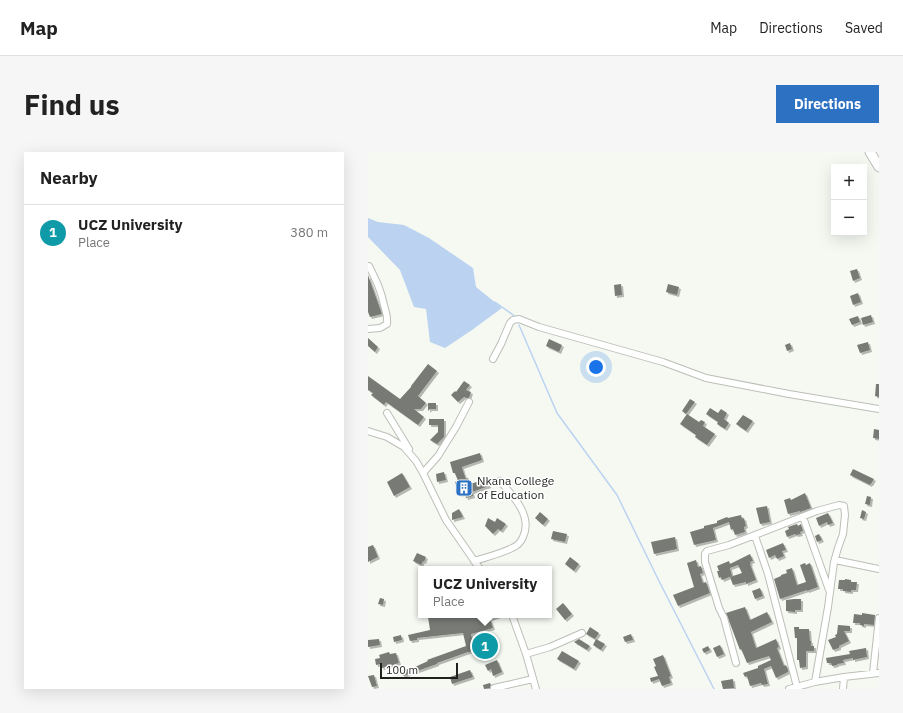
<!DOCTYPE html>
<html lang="en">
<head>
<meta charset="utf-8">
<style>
	:root { --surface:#fff; --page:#f6f6f6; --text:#222; --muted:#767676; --line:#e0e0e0; --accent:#2c71c2 }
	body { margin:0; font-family:"IBM Plex Sans",sans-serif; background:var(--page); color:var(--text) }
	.controls { position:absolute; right:12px; top:12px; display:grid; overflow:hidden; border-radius:0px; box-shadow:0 4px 16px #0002 }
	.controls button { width:36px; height:36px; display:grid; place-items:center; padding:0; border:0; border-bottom:1px solid var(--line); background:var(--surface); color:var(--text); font:20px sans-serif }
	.scale { position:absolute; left:12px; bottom:10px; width:78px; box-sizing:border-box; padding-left:4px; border:2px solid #1f211e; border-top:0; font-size:11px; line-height:14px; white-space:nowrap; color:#1f211e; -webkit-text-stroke:3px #fff; paint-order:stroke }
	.you { position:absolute; left:228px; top:215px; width:14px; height:14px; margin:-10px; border:3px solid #fff; border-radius:50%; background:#1a73e8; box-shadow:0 0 0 6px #1a73e833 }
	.badge { display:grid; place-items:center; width:26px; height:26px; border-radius:50%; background:var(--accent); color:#fff; font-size:13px; font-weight:700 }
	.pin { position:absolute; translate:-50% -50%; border:2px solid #fff; box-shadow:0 1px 4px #0006 }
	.popup { position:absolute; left:50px; top:414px; width:134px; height:52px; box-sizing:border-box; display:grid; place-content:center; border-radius:0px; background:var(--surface); filter:drop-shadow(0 1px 3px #0005); font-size:13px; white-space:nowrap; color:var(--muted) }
	.popup b { font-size:15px; color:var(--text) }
	.popup::after { content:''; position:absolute; left:50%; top:100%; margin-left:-8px; border:8px solid transparent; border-top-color:var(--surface) }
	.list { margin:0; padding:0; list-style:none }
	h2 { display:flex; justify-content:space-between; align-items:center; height:52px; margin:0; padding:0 16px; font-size:17px }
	h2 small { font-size:13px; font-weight:400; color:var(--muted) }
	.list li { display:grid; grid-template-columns:26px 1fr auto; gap:12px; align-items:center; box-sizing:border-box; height:56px; padding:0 16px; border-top:1px solid var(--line) }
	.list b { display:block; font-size:15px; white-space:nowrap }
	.list p { margin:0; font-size:13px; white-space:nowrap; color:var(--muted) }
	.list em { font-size:13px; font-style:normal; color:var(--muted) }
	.map { position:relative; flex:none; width:511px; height:537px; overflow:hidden; border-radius:0px }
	header { display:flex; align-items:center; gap:24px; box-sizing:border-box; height:56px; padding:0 20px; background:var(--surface); border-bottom:1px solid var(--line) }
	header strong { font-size:19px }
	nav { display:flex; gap:22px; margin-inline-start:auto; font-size:14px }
	.intro { display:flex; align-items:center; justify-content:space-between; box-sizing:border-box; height:96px; padding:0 24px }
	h1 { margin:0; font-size:28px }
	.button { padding:10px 18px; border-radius:0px; background:var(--accent); color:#fff; font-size:14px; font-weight:700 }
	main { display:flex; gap:24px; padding:0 24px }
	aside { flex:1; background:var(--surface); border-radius:0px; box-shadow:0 4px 16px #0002 }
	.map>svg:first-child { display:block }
	.water { fill:#bbd3f1 }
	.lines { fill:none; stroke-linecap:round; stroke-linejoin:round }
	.stream { stroke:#bbd3f1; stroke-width:1.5 }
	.building { fill:#777a74; filter:url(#shadow) }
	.minor-casing { stroke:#bbbfb8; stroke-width:8 }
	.highway-casing { stroke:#bbbfb8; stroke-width:11 }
	.minor { stroke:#fff; stroke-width:6 }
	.highway { stroke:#fff; stroke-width:9 }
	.labels { text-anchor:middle; stroke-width:3; stroke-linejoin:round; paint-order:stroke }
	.poi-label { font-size:12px; fill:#1f211e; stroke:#fff; text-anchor:start }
</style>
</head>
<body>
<header>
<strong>Map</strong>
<nav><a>Map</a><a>Directions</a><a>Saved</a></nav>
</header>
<div class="intro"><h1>Find us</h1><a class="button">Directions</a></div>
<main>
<aside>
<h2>Nearby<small></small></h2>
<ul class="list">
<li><span class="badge" style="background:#0f9aa8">1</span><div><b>UCZ University</b><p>Place</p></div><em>380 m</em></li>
</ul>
</aside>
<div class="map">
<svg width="511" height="537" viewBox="0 0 511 537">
	<defs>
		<filter id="shadow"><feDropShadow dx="2" dy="2" stdDeviation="0" flood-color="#0004"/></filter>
	</defs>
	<rect width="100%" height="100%" fill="#f5f9f2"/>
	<path class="water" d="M0 66 10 70 36 73 61 86 105 116 108 135 134 156 104 178 77 196 62 190 58 157 46 155 32 118 0 85Z"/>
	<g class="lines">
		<path class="stream" d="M127 150 148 165
			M151 173 189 261 249 343 290 427 346 537"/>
	</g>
	<path class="building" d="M489 117 492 126 485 129 482 119Z
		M0 123 14 162 2 165 0 160Z
		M253 132 254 143 247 144 246 133Z
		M300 132 311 135 309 143 298 140Z
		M490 141 493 150 485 153 482 144Z
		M503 163 505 170 495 173 493 166Z
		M490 164 492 170 484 173 481 167Z
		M0 186 10 195 7 200 0 194Z
		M181 187 194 193 191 200 178 194Z
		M500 190 502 198 492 201 489 193Z
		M422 191 424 197 419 199 417 193Z
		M60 212 69 219 50 244 58 251 53 257H46L56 265 50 273 18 250 16 253 3 243 5 241 0 238V224L32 247 43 235V234Z
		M96 229 102 233 98 238 103 240 101 246H99L96 245 90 250 83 243 87 239 88 240Z
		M508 232H511V245L507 244Z
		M322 247 327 250 318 262 314 259Z
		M60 251H68V257H62L60 259Z
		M342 256 350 261 353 257 359 261 356 267 361 271 357 277 349 272 350 270 338 262Z
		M319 262 331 270 333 268 337 270 335 274 347 282 339 293 327 285 328 283 312 272Z
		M375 263 385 269 378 279 368 272Z
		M61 267H76V285L69 292 62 288 70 280V273H61Z
		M506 277 511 278V287L505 286Z
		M112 301 114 308 94 315 95 319 98 327 100 326 102 332 119 327 121 334 104 340 105 344 98 346 97 342 91 343 87 330 90 329 87 321H85L82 310Z
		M485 317 506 327 503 332H502V333L482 323Z
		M76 320 78 328 69 330 68 322Z
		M34 321 42 335 26 344 19 330Z
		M437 341 443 356 432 360V359L420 362 416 348 422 346 423 348Z
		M499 344 503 345 502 353 497 352Z
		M399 354 402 370 392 372 388 356Z
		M91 357 95 365 84 368V361Z
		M494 358 498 360 496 367 492 366Z
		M172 360 180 367 175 373 167 366Z
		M460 361 465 371 460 373 459 370 451 374 448 366Z
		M373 363 374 367 376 366 378 374 376 375 377 380 367 383 365 377 363 378 361 370 345 376 348 388 326 393 322 380 336 376V374L349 371V369L359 365 360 366Z
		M120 366 127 370 129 366 138 372 133 379 130 377 125 382 117 374Z
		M429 372 430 374 433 372 435 379 432 380 433 382 428 383 427 382 419 385 417 379 421 377 420 375Z
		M185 379 199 382 197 390 183 387Z
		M451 382 454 388 449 390 447 384Z
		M307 385 309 397 286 402 283 390Z
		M415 391 418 398 414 399 416 404 409 407 407 403 401 406 398 398Z
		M5 393 10 405 0 410V395Z
		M49 401 58 405 56 410 55 409 53 413 45 409Z
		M382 402 385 409 382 410 383 412H382L388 428 378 432V430L365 433 362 425 374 421 370 413 362 416 364 424 354 428 353 425 351 426 349 419H351L349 414 361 409 362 412Z
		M202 405 211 412 206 419 197 412Z
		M328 408 330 415 333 414 335 421 332 422 335 431 338 430 342 441 310 454 305 443 326 435 319 411Z
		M437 411 438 413 442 411 450 435 439 439V438L412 447 406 427 413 424V423L419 421 418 418 424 416 429 433 438 430 432 413Z
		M477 427 483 428V430H489L488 438H483V440L475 439V437H470L471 428H477Z
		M392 436 395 444 387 447 384 439Z
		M12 446 16 447 15 453 10 452Z
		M426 447H433V458H427V460L418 459V448Z
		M195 451 204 462 197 468 188 457Z
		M377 455 382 468 399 460 404 470 383 480 388 496 408 487 411 495 409 496 416 514 418 513 420 518V520L408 526 403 514 396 517 400 532 394 533 393 531 382 534 379 524 377 525 375 521 390 516V514L403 508 401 504 379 511 374 499 373 497 372 498 358 461Z
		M494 461 507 463 506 473 496 472V474L492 473V471H485L486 462 494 463Z
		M91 463H131V464L122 467 125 476 103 482 105 491 127 487 128 494 123 495 124 500 119 501 118 497 100 500 69 511V512L35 524 33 519 47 515 60 509 59 508 98 494 95 481 49 486V488L42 489 40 483 62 478 60 465Z
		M470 473 482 474V479H476L481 489 471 494V496L465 498 460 488 468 485 467 483 469 482Z
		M222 475 231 481 227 487 218 482Z
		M426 475H431V477H441L442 489H443V494H446V499H438V515L432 516 431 508H429V486H427Z
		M263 482 265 488 257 490 255 485Z
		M33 483 34 488 26 490 25 485Z
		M11 487 12 493 0 495V488Z
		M211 487 222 494 219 498 206 490Z
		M228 487 237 492 233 498 225 493Z
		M352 493 356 502 349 505 345 496Z
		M340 494 342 498 336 501 334 497Z
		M498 496 499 505 485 508V506L475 508 476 511 469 512V513L464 514 463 511H459L458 506 482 502 481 499Z
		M194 499 211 509 206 517 189 507Z
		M21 500 22 502 28 501 31 511 14 516 12 512 8 513 7 507 12 506 11 503Z
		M295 503 303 524 301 525 303 531 294 534 291 527 283 530 282 526 290 524 286 515 288 514 285 507Z
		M129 508 134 520 125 524 123 517 120 519 117 513Z
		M102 518 105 525 84 532 82 525Z
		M6 523 9 534 4 535 0 524Z
		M365 527 366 536 355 537 353 529Z
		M122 531 123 533 122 536 116 537 115 533Z"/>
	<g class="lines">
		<g class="minor-casing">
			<path id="minor" d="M0 114H1C8 128 13 138 16 153 18 160 20 165 19 172L12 176 0 177
				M125 207 133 192 142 171 145 168 151 167 171 175 295 210 338 226 421 242 511 257
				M19 261 41 297
				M0 279 19 285 36 295 48 309 55 321 78 368 112 417
				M55 321 70 304 88 275 101 250
				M435 365 461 438
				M387 383V384L400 422 429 535
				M467 408 511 417
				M106 409C119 405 132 402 144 396 149 394 153 390 155 385 165 364 145 344 132 329
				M144 463 158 502 168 537
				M158 502 182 495 214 481
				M368 511 356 466 351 456 337 410V402L339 399 361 393 449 359 471 353 476 354 477 363 475 382 470 396 466 410 460 455 447 530
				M505 521 511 466
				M126 536 165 527
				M421 537 447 530 476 525 511 521
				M475 537 476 525"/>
		</g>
		<g class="highway-casing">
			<path id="highway" d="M502 0 511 15"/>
		</g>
		<use href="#minor" class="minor"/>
		<use href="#highway" class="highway"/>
	</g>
	<defs>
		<g id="building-square" transform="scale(0.9)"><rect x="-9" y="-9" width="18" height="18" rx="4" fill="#2c71c2" stroke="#fff"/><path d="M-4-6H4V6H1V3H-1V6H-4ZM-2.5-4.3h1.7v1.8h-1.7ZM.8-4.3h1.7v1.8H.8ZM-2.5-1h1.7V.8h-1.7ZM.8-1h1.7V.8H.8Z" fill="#fff"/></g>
	</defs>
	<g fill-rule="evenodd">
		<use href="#building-square" x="96" y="336"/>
	</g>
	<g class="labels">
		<g class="poi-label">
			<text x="109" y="333">Nkana College<tspan x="109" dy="14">of Education</tspan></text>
		</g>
	</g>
</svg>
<div class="controls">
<button>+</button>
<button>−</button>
</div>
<div class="scale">100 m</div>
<div class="you"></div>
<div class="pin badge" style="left:117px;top:494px;background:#0f9aa8">1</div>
<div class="popup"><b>UCZ University</b>Place</div>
</div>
</main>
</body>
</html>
